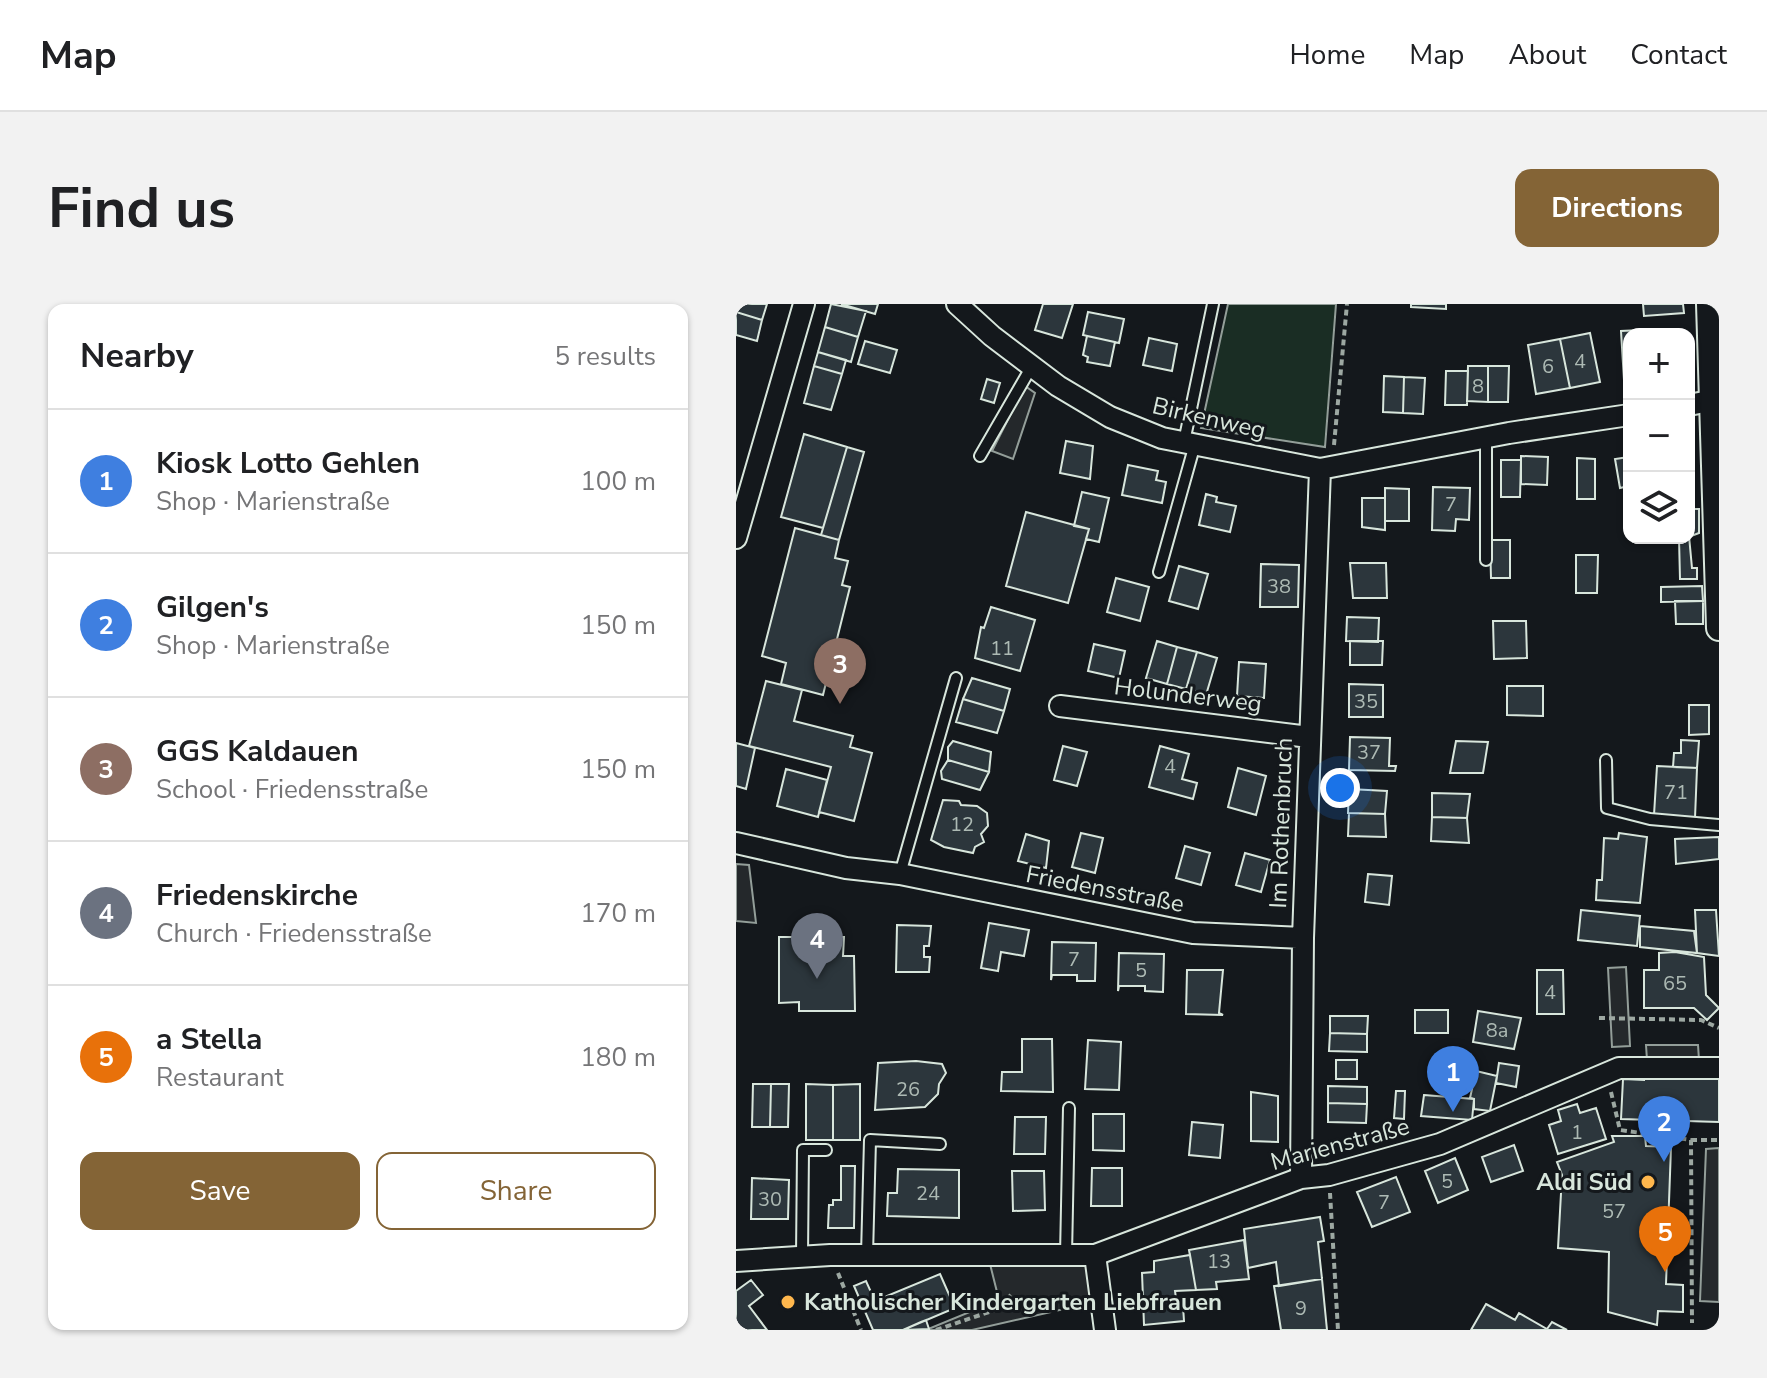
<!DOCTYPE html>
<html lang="en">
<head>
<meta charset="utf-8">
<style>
	:root { --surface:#fff; --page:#f2f2f2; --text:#202124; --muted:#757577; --line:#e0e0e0; --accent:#846436 }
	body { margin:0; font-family:"Nunito Sans",sans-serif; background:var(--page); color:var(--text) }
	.controls { position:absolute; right:24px; top:24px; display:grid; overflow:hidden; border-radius:16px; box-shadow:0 2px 6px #0004 }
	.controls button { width:72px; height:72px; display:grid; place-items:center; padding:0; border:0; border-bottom:2px solid var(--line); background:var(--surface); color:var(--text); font:40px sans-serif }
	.you { position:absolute; left:604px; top:484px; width:28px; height:28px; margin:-20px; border:6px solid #fff; border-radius:50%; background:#1a73e8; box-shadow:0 0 0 12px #1a73e833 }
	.badge { display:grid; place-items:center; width:52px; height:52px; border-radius:50%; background:var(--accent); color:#fff; font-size:26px; font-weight:700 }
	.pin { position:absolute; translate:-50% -66px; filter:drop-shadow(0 2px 4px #0008) }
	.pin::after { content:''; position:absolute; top:42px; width:28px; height:24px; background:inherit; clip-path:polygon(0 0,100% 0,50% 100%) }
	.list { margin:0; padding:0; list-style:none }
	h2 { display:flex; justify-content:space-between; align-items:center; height:104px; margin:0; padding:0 32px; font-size:34px }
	h2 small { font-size:26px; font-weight:400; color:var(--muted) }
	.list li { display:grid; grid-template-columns:52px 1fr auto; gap:24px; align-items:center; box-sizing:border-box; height:144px; padding:0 32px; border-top:2px solid var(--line) }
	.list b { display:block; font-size:30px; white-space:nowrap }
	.list p { margin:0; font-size:26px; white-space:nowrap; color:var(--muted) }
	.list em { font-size:26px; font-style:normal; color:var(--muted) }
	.actions { display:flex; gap:16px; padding:24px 32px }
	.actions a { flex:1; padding:18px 0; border:2px solid var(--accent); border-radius:16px; text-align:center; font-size:28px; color:var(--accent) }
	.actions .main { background:var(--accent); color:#fff }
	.icon { flex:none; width:44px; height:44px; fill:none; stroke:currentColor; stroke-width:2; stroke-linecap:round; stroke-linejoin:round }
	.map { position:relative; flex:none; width:983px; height:1026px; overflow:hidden; border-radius:16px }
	header { display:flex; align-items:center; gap:48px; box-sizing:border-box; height:112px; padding:0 40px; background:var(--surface); border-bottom:2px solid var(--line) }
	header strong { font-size:38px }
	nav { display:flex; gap:44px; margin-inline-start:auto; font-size:28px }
	.intro { display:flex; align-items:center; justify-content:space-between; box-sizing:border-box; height:192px; padding:0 48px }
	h1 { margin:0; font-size:56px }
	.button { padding:20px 36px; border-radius:16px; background:var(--accent); color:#fff; font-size:28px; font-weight:700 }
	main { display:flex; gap:48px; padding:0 48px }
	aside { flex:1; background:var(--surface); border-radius:16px; box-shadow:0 2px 6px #0004 }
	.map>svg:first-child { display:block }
	.green { fill:#1a2d24; stroke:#939e99; stroke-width:2 }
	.parking { fill:#24282b; stroke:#939e99; stroke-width:2 }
	.building { fill:#2c363c; stroke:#d8e6dc; stroke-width:2 }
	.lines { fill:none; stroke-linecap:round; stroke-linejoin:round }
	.service-casing { stroke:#d8e6dc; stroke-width:14 }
	.minor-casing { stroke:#d8e6dc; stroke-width:24 }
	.tertiary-casing { stroke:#d8e6dc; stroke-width:28 }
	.path { stroke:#9da8a2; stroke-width:4; stroke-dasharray:6 4; stroke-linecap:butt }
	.service { stroke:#14181c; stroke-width:10 }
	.minor { stroke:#14181c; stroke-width:20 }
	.tertiary { stroke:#14181c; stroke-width:24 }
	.poi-dot { fill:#ffb74d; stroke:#14181c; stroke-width:3 }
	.labels { text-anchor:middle; stroke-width:6; stroke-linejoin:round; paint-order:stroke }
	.number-label { font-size:20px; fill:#adbab4 }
	.street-label { font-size:24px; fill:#d8e6dc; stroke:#14181c }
	.poi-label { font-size:24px; font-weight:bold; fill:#d8e6dc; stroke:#14181c; text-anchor:end }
</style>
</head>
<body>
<header>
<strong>Map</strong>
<nav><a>Home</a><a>Map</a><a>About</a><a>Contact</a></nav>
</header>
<div class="intro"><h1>Find us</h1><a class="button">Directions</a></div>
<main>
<aside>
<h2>Nearby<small>5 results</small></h2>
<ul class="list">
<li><span class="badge" style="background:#3f7fe0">1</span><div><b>Kiosk Lotto Gehlen</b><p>Shop · Marienstraße</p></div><em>100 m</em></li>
<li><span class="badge" style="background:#3f7fe0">2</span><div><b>Gilgen's</b><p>Shop · Marienstraße</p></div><em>150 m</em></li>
<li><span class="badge" style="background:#8d6e63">3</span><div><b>GGS Kaldauen</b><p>School · Friedensstraße</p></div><em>150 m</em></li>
<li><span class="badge" style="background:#6b7280">4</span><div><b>Friedenskirche</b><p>Church · Friedensstraße</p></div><em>170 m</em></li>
<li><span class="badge" style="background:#e8710a">5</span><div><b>a Stella</b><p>Restaurant</p></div><em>180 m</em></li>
</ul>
<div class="actions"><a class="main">Save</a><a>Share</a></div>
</aside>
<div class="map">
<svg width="983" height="1026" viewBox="0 0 983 1026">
	<rect width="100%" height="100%" fill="#14181c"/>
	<path class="green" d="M492 0H600L589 143 465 124Z"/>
	<path class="parking" d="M289 82 299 89 277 155 256 147Z
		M0 560 13 561 20 619 0 617Z
		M890 663 894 742 876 743 872 664Z
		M910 741H962L963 756H911Z
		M983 844V998L964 997 970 845Z
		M356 958 359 998 236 1026H190L263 996 254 960Z"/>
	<path class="building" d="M0 0H31L26 16 0 8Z
		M95 0 130 7 122 33 89 23Z
		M105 0H142L139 10Z
		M307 0H337L326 34 299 26Z
		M675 0H710V5L675 3Z
		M907 0H947L948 9 908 12Z
		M0 8 26 16 21 37 0 31Z
		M352 8 388 15 383 39 347 31Z
		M89 23 122 33 115 58 82 48Z
		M926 25V30H893V75L888 76 885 27Z
		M854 29 864 78 834 84 824 35Z
		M351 32 379 38 374 62 351 58 352 53 347 51Z
		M413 34 441 40 436 67 407 61Z
		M824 35 834 84 800 90 792 41Z
		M129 37 161 46 154 69 122 60Z
		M82 48 110 56 106 70 78 62Z
		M78 62 106 70 95 106 68 99Z
		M732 62H752V98L731 97Z
		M752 62H773L772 98H752Z
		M710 67H732L731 101H709Z
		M648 72 668 73 667 109 647 108Z
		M668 73 689 74 687 110 667 109Z
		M251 75 264 79 258 99 245 95Z
		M68 130 111 143 87 224 45 213Z
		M330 137 357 142 354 175 324 169Z
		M111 143 128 148 103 236 85 231Z
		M785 152 812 153 811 181 785 180Z
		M893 153V182L884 184 879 155Z
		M841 154 859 155V195H841Z
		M765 156H785L784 193H765Z
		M392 161 422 167 420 176 430 178 426 199 386 191Z
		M697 183 734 184 733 216 720 215 719 227 696 226Z
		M649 184 673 185V217H649Z
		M346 188 373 194 363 238 350 235 353 225 338 222Z
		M470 190 481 193 480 198 500 202 494 228 463 221Z
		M626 194H649V226L626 223Z
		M953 205H963V229L955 232Z
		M290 208 353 225 332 299 270 282Z
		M59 224 103 236 99 254 112 257 106 281 114 283 87 391 45 380 50 359 26 352Z
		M953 232 956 264H961V275H944L943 234Z
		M754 236H774V274H755Z
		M840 251H862L861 289H840Z
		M614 259H650L651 294H617Z
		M525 260 563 261 562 303H524Z
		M443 262 472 270 462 305 433 297Z
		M380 274 413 283 404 317 371 308Z
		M966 282 967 297 925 298V283Z
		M939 297H967V320H940Z
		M255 303 299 316 284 367 239 354 245 323 248 324Z
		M611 313 643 314 642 338 610 337Z
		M757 317H790L791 354 758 355Z
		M421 337 441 343 431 380 410 374Z
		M614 337H647L646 361H614Z
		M358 340 389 347 383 374 352 367Z
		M441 343 461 348 450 385 431 380Z
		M461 348 481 354 470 391 450 385Z
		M503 358 530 360 528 394 501 392Z
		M236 374 274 385 268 407 227 395Z
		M30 377 66 386 58 417 117 432 114 443 136 449 118 517 83 508 95 463 13 442Z
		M613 380 647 381V413H613Z
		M771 382H807V412L771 411Z
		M227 395 268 407 261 429 220 418Z
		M953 401H973V430L953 431Z
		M614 433 654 434 653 462H660L659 467 613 466Z
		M945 436 963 437 961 464 937 463 938 449H945Z
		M217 437 255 448 253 468 212 456V443Z
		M720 437 752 438 747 469H714Z
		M0 439 19 444 10 485 0 482Z
		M327 442 351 448 341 482 318 476Z
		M424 442 453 450 446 475 461 479 457 495 413 483Z
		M212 456 253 468 244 486 206 475 205 467Z
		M921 462 961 464 959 514 918 511Z
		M502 464 530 472 520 511 492 503Z
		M50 465 91 476 82 513 41 502Z
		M613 485 651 487 649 510 612 509Z
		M696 489 734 490 731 514 696 513Z
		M207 496 223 497 225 501 241 502 251 509 252 522 245 530 248 538 239 543 237 549 208 543 195 536Z
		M613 509 649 510 650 533 612 532Z
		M696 513 731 514 733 539 695 537Z
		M345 529 367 534 359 569 336 563Z
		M883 529 911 533 904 599 860 596 861 576H866L868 534 882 535Z
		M290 530 313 537 310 564 282 557Z
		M983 533V555L940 560 939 535Z
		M449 542 474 549 465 581 440 574Z
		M509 549 534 556 525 588 500 581Z
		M632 570 656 572 653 601 629 598Z
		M845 606 904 612 901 642 842 636Z
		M959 606H980L983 652 961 649Z
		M253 619 293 626 288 652 265 648 262 667 245 664Z
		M161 621 195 622 193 642H188V653H194L193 668H160Z
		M904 622 958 627 961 649 904 643Z
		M43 633H108L107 652H118L119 707H63V698L43 699Z
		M316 638 360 639 359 677H341V671H316L315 676Z
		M939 648 968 653 970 691 983 704 971 716 958 704H908V666H923V649Z
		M383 649 428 650 427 688 409 687V682H383L382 687Z
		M451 666H487L483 709 487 711 450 710Z
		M801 666H827L828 710H801Z
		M679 706H712V729H679Z
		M742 707 785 714 778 745 737 738Z
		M594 712H632L631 730 594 729Z
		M594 729 631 730V748L593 747Z
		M286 735H316L317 788 265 787 266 768H286Z
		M352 736 385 738 383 786 349 785Z
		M702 750 737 757V780L700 776Z
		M600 756H621V775H600Z
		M180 757 206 760 210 769 203 780 202 790 189 803 139 806 142 759Z
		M763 759 783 762 780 783 760 779Z
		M740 767 761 772 754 807 738 805V795L734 794Z
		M908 772 983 775V818L885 815 887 775 908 776Z
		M17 780H35L34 823H16Z
		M35 780H53L52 823H34Z
		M70 780 97 781V836H70Z
		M124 780V836H97V781Z
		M592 782 631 783V800L592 799Z
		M660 787H669L668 815 658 814Z
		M515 788 542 792V838L515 837Z
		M688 791 738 795 736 816 685 812Z
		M592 799 631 800 630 819 592 818Z
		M841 800 844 809 860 804 870 835 822 850 813 821 825 817 822 806Z
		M357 810H388V847L357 846Z
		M279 813H310L309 850H278Z
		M456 818 487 821 484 854 453 851Z
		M876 832H909L910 842 935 843 930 980 947 981V1008L922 1007 921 1021 872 1008 873 948 822 944 826 871 821 858 878 838Z
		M778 841 787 867 755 878 746 853Z
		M719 854 732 886 702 899 689 867Z
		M105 862H119L118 924H92L93 901H97V896H105Z
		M356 864H386V902H355Z
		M162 865 223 866V914L151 912 152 889H161Z
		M276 867H308L309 906 277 907Z
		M660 873 674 908 636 923 621 888Z
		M16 874 53 876 52 915H15Z
		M584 913 588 937 582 938 586 975 543 982 540 958 512 964 508 925Z
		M508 936 513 975 480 978 481 985 460 986 453 946Z
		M454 951 460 986 439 987 441 1002H447L448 1017 408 1021 406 969 418 968V957Z
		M204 970 219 1004 167 1026H137L118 982 130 977 139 997Z
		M586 975 591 1026H545L538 982Z
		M15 976 27 991 13 1002 31 1026H0V987Z
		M750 1000 779 1016 783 1009 811 1025 816 1018 831 1026H735Z
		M190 1016 193 1025 167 1026 185 1018Z"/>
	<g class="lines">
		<g class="service-casing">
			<path id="service" d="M448 138 477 0
				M244 152 296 62
				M750 256V133
				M423 268 459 140
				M870 456 871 504 914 515 983 521
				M164 570 220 374
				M131 951 134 836 204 840
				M330 951 333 804
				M66 952 67 846H90"/>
		</g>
		<g class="minor-casing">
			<path id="minor" d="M221 0 256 32 322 82 374 113 426 134 584 165 773 129 893 111
				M953 101 978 96
				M0 234 68 0
				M324 402 573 433
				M0 539 110 564 164 570 457 629 567 634
				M565 874 567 634 584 165
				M359 951 369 1026
				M0 957 94 951H359L565 874 593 871 704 840 883 764H983"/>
		</g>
		<g class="tertiary-casing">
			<path id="tertiary" d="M973 0 983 324"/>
		</g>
		<path class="path" d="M598 141 611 0
			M863 714 965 716 983 724
			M875 788 884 826 955 836 956 1019
			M955 836H983
			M594 889 602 1026
			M102 969 125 1026
			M200 1026 259 1006 275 991"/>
		<use href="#service" class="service"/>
		<use href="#minor" class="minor"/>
		<use href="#tertiary" class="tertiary"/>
	</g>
	<g class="poi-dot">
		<circle cx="912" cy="878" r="8"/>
		<circle cx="52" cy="998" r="8"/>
	</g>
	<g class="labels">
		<g class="number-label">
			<text x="844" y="64">4</text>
			<text x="812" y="69">6</text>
			<text x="742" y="89">8</text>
			<text x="715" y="207">7</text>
			<text x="543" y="289">38</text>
			<text x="266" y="351">11</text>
			<text x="630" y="404">35</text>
			<text x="633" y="455">37</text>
			<text x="434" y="469">4</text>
			<text x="940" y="495">71</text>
			<text x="226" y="527">12</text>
			<text x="338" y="662">7</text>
			<text x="405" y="673">5</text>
			<text x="939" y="686">65</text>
			<text x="814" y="695">4</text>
			<text x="761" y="733">8a</text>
			<text x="172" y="792">26</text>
			<text x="841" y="835">1</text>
			<text x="711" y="884">5</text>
			<text x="192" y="896">24</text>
			<text x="34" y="902">30</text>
			<text x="648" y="905">7</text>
			<text x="878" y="914">57</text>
			<text x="483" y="964">13</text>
			<text x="565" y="1011">9</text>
		</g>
		<g class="street-label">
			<text transform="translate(473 114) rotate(13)" y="8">Birkenweg</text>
			<text transform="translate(452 391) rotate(7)" y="8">Holunderweg</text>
			<text transform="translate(545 519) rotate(-88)" y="8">Im Rothenbruch</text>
			<text transform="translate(369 585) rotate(11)" y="8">Friedensstraße</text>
			<text transform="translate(604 840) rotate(-15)" y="8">Marienstraße</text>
		</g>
		<g class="poi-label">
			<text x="896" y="886">Aldi Süd</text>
			<text x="68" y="1006" text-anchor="start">Katholischer Kindergarten Liebfrauen</text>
		</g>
	</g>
</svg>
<div class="controls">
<button>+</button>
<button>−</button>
<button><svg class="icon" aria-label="layers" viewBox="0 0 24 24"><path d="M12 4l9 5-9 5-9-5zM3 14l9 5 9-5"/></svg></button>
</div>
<div class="you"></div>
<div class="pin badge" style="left:717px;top:808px;background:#3f7fe0">1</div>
<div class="pin badge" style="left:928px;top:858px;background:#3f7fe0">2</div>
<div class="pin badge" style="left:104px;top:400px;background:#8d6e63">3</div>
<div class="pin badge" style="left:81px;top:675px;background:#6b7280">4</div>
<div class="pin badge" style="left:929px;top:968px;background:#e8710a">5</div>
</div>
</main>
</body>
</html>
